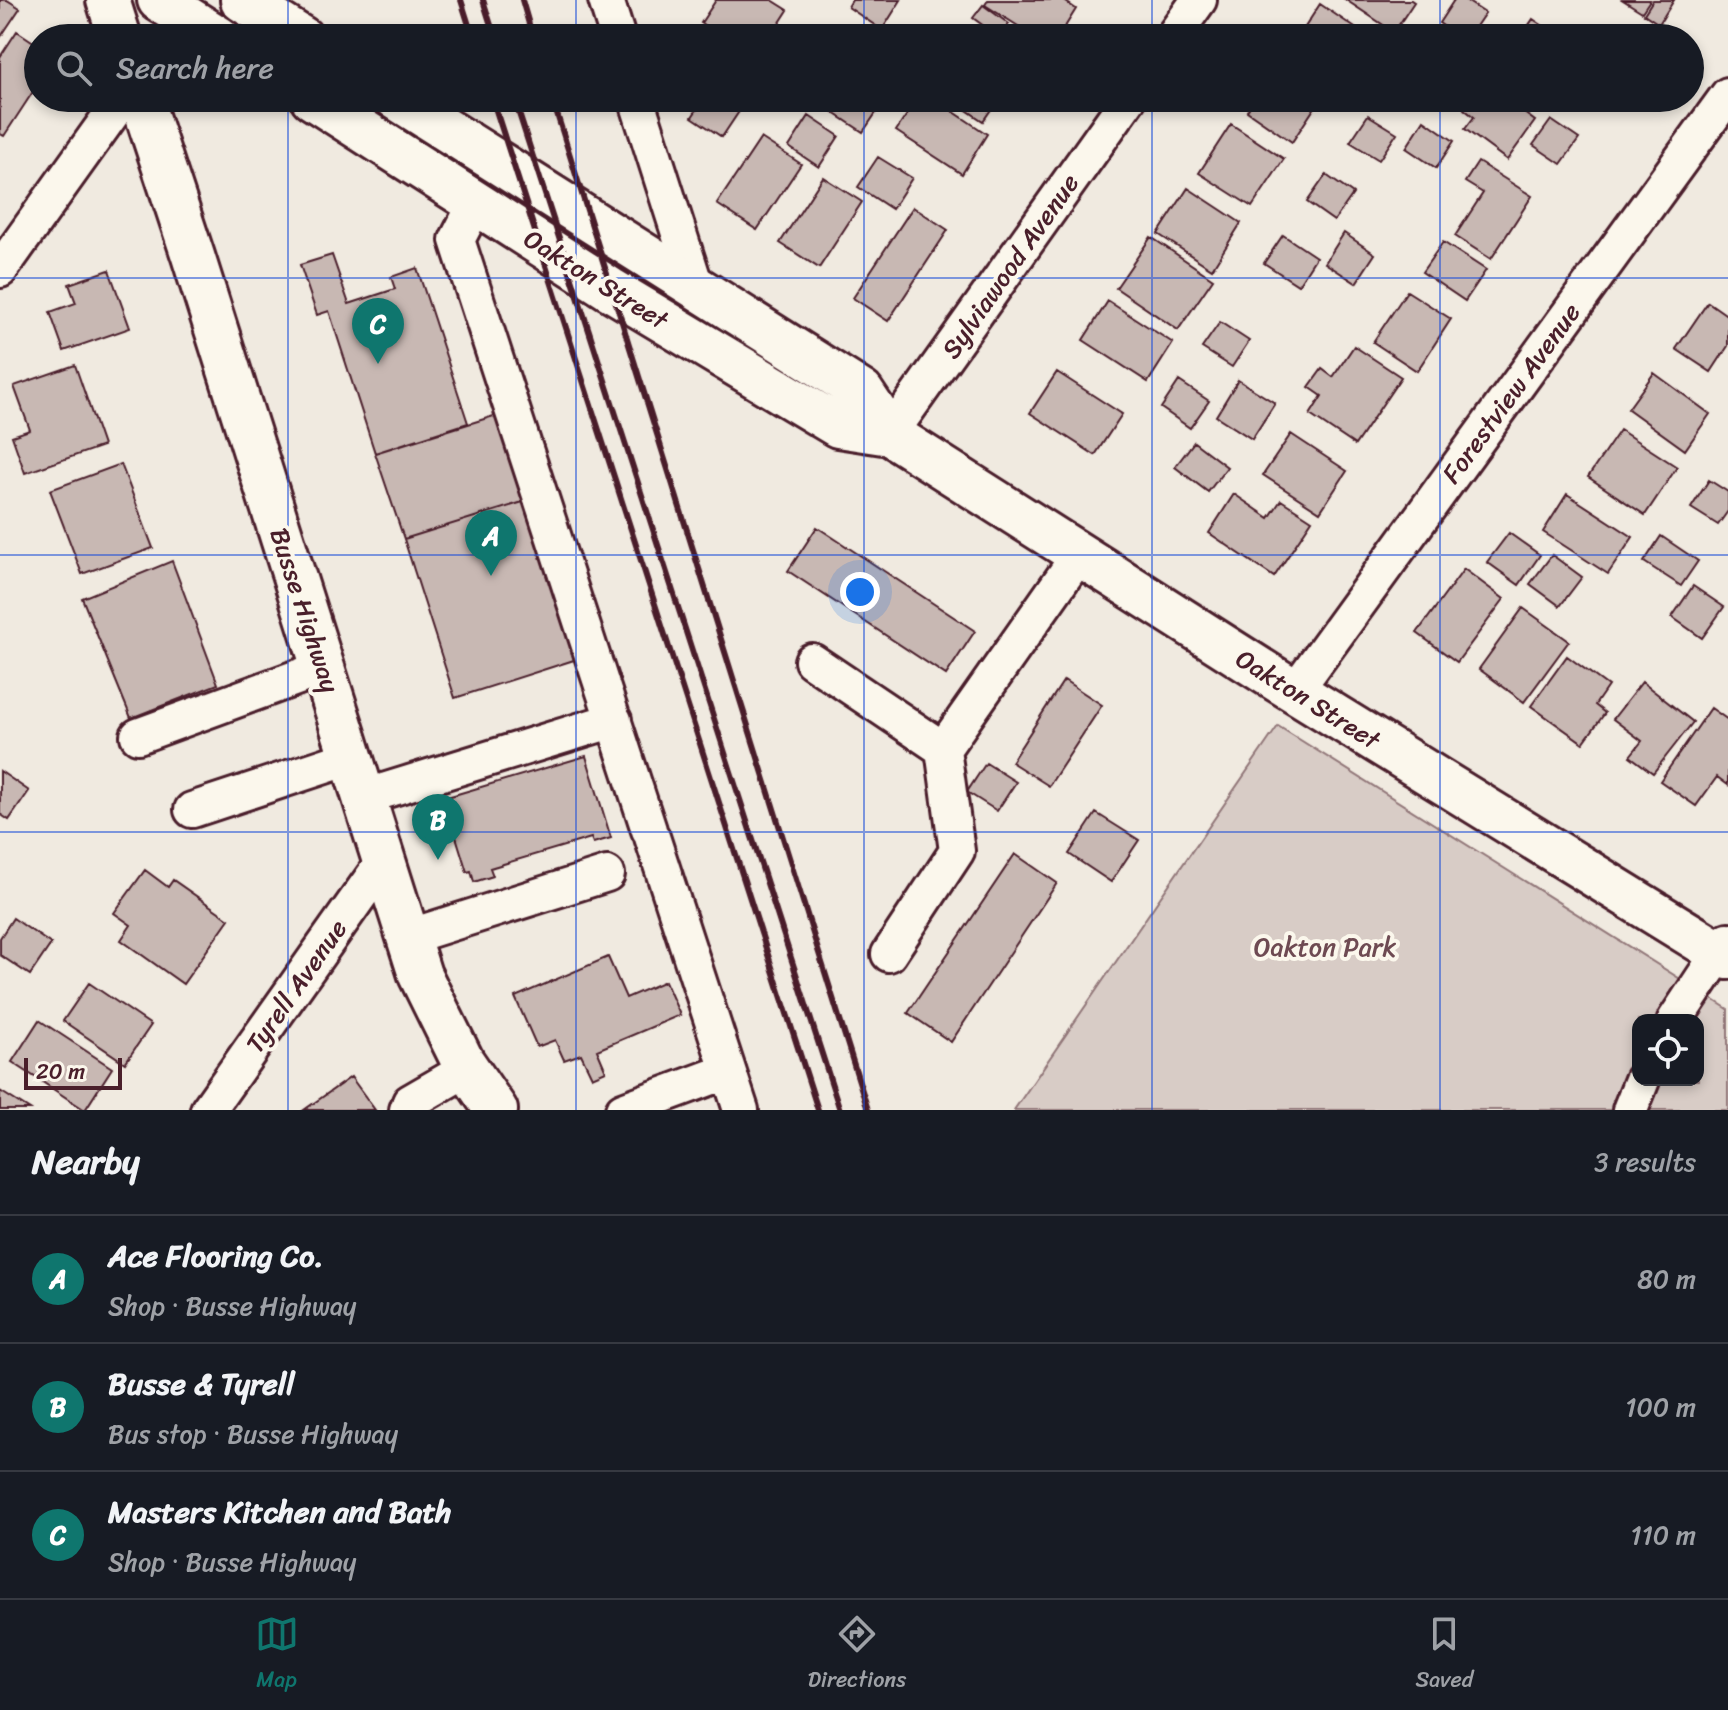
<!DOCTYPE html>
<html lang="en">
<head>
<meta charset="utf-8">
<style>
	:root { --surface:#171b24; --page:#242831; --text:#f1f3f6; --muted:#9ea1a6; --line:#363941; --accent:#0f766e }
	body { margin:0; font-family:Sriracha,sans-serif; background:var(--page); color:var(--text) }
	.controls { position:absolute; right:24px; bottom:24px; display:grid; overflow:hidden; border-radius:16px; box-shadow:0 4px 12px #0003 }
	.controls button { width:72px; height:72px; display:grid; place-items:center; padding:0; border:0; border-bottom:2px solid var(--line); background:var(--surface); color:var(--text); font:40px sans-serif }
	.scale { position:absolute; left:24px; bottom:20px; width:98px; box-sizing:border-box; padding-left:8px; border:4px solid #4a1f2b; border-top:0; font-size:22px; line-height:28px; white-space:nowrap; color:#4a1f2b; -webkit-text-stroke:6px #fbf7ec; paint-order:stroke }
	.you { position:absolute; left:860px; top:592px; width:28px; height:28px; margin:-20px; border:6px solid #fff; border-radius:50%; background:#1a73e8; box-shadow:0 0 0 12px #1a73e833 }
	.badge { display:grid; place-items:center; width:52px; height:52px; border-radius:50%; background:var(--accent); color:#fff; font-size:26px; font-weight:700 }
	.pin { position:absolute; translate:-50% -66px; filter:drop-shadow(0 2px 4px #0008) }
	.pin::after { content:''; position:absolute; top:42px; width:28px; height:24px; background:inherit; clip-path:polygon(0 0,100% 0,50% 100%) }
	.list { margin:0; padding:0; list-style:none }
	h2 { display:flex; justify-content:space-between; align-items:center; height:104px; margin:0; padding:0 32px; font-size:34px }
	h2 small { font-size:26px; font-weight:400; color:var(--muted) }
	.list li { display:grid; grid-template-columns:52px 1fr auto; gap:24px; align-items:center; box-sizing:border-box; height:128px; padding:0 32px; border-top:2px solid var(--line) }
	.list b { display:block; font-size:30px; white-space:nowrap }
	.list p { margin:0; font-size:26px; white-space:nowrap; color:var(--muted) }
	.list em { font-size:26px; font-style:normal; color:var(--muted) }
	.icon { flex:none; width:44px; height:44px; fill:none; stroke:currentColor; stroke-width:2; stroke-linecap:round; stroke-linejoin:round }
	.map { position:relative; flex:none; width:1728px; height:1110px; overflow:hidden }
	.search { position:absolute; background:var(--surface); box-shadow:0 4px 12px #0003; left:24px; right:24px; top:24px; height:88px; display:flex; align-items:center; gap:20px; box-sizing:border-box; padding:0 28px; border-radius:44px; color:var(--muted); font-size:30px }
	.sheet { height:488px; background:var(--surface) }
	nav { display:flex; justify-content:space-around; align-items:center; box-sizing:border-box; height:112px; border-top:2px solid var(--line); background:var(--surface); font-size:22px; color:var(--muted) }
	nav a { display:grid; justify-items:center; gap:4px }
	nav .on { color:var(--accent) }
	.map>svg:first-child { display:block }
	.green { fill:#d8ccc6; stroke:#917678; stroke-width:2; fill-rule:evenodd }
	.building { fill:#c8b8b3; stroke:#4a1f2b; stroke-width:2 }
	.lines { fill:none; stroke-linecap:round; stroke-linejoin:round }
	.minor-casing { stroke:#4a1f2b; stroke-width:40 }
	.major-casing { stroke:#4a1f2b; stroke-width:48 }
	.minor { stroke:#fbf7ec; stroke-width:34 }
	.major { stroke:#fbf7ec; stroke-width:42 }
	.rail { stroke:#4a1f2b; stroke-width:6 }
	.grid { fill:none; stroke:#1d4ed8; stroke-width:2; stroke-opacity:0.55 }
	.labels { text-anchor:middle; stroke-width:8; stroke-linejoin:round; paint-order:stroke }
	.street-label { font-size:26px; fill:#4a1f2b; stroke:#fbf7ec }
	.park-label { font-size:26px; fill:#6e4a52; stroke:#fbf7ec }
</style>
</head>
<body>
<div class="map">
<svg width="1728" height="1110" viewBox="0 0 1728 1110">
	<rect width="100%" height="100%" fill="#f0eae0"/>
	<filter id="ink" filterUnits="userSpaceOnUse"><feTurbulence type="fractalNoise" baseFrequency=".0125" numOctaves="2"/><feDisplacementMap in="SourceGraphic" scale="16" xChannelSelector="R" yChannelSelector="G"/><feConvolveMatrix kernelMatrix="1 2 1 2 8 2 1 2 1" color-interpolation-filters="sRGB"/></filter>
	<g filter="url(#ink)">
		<path class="green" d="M1278 726 1728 1009V1110H1014ZM1638 1020H1698V1080H1638Z"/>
		<path class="building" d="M0 0H7L20 8 0 38Z
			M716 0H772L788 10 770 38H724L701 23Z
			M852 0H901L882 30 848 7Z
			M988 0H1063L1076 9 1058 38H1037L985 5Z
			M1346 0H1411L1414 2 1394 32Z
			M1454 0H1465L1485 13 1468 38H1461L1439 23Z
			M1623 0H1650L1642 12Z
			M1653 0H1674L1659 24 1644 14Z
			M1320 4 1367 36 1366 38H1298Z
			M983 5 1009 24 999 37 973 18Z
			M1533 19 1561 38H1520Z
			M17 31 38 45V84L4 136 0 134V57Z
			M702 98H748L722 137 692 117 704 99Z
			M843 98H880L884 101 863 132 834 113Z
			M918 98H933L987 134 962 174 896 131Z
			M949 98H999L983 121Z
			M1255 98H1321L1292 142 1247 111Z
			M1472 98H1504L1535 121 1507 160 1465 129 1474 117 1464 109Z
			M1368 115 1397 133 1379 160 1350 142Z
			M809 116 839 136 819 167 789 147Z
			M1424 120 1454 141 1436 168 1406 148Z
			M1551 120 1579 139 1561 164 1533 145Z
			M1231 124 1284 159 1252 207 1199 173Z
			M761 138 801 164 757 230 717 204Z
			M878 157 912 178 892 209 858 187Z
			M1478 162 1532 196 1491 259 1455 236 1483 193 1465 182Z
			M1326 175 1353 194 1334 221 1307 202Z
			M823 177 862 202 819 268 780 243Z
			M1188 188 1241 223 1212 269 1158 234Z
			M913 207 948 230 888 321 853 298Z
			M1344 233 1375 254 1356 283 1325 263Z
			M1283 235 1316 257 1298 285 1264 263Z
			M1151 237 1213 279 1178 330 1116 288Z
			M1443 242 1486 270 1465 301 1422 272Z
			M332 255 349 304 395 289 391 277 417 268 468 423 375 453 329 311 317 315 300 265Z
			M109 270 130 328 64 351 50 312 76 303 69 284Z
			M1407 291 1451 319 1417 371 1373 342Z
			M1108 301 1173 343 1148 382 1083 340Z
			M1708 302 1728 316V346L1711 372 1676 349Z
			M1220 322 1249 341 1232 367 1202 348Z
			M1354 346 1401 377 1355 445 1310 415 1322 396 1309 387 1322 369 1333 377Z
			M75 365 103 446 25 473 12 436 30 430 14 386Z
			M1057 372 1122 414 1095 455 1030 413Z
			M1654 373 1710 414 1685 450 1628 409Z
			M1238 380 1275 403 1252 439 1216 416Z
			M1179 381 1209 401 1190 428 1161 408Z
			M497 415 526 501 404 539 375 453Z
			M1620 430 1677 467 1645 515 1588 477Z
			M1291 434 1347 471 1320 512 1263 475Z
			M1194 442 1227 467 1208 492 1175 467Z
			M121 464 153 548 82 574 50 490Z
			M1709 480 1728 492V511L1718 525 1691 508Z
			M1234 494 1269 518 1281 500 1312 520 1274 577 1209 533Z
			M1567 494 1633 537 1608 574 1543 532Z
			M526 501 577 659 455 698 404 539Z
			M817 527 975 631 946 675 788 571Z
			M1509 533 1540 555 1519 585 1487 562Z
			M1661 536 1698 561 1681 586 1644 562Z
			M1552 555 1582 577 1560 606 1530 584Z
			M172 561 218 684 131 718 82 598Z
			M1464 569 1504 599 1457 662 1417 633Z
			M1693 586 1724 607 1702 638 1672 617Z
			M1523 608 1569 641 1524 702 1479 669Z
			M1567 656 1608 686 1595 705 1605 713 1583 743 1531 706Z
			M1064 680 1102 705 1049 786 1011 762Z
			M1642 682 1693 722 1653 773 1630 756 1642 741 1613 719Z
			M1711 708 1728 720V785L1717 777 1696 806 1660 781Z
			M586 756 611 838 593 843 591 838 490 868 493 876 474 882 471 871 467 872 444 798Z
			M986 763 1016 782 997 811 967 792Z
			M0 771 29 791 9 820 0 814Z
			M1096 813 1139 840 1111 882 1069 854Z
			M1015 854 1057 883 951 1042 908 1013Z
			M145 870 168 887 173 880 229 919 183 984 121 940 131 925 114 913Z
			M13 918 51 944 30 975 0 955V938Z
			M608 957 626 998 665 981 680 1015 597 1050 606 1071 592 1077 581 1054 564 1060 555 1040 537 1047 515 997Z
			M89 983 151 1025 125 1063 63 1021Z
			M39 1020 112 1068 85 1110 12 1062Z
			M351 1077 375 1110H304Z
			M0 1091 30 1110H0Z"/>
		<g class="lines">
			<g class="minor-casing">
				<path id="minor" d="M606 0 618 38
					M1172 38 1199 0
					M636 98 697 290
					M476 203 457 240 649 830
					M0 270 123 98
					M890 434 1129 98
					M812 661 943 749 1079 555
					M1295 691 1728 95
					M138 736 323 668
					M364 797 614 720
					M192 810 352 757
					M652 837 741 1110
					M408 937 607 874
					M889 954 957 851 943 749
					M1675 1020 1728 940
					M208 1110 384 861
					M407 1110 410 1102 467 1069
					M623 1110 728 1071
					M1630 1110 1642 1080"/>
			</g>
			<g class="major-casing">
				<path id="major" d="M108 0 120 38
					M159 0 219 38
					M242 0 302 38
					M141 98 193 256 420 975 463 1062 496 1110
					M312 98 610 289 838 426 890 434
					M396 98 862 392 890 434 1277 680 1728 958"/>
			</g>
			<use href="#minor" class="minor"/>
			<use href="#major" class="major"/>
			<path class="rail" d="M461 0 473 38
				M483 0 495 38
				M522 0 533 38
				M492 98 818 1110
				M514 98 840 1110
				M552 98 868 1110"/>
		</g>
	</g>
	<path class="grid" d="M288 0V38M576 0V38M864 0V38M1152 0V38M1440 0V38M288 98V1110M576 98V1110M864 98V1110M1152 98V1110M1440 98V1110M0 278H1728M0 555H1728M0 832H1728"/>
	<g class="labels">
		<g class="street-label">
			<text transform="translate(1010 266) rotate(-55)" y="9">Sylviawood Avenue</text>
			<text transform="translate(596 279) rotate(32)" y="9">Oakton Street</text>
			<text transform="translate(1511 393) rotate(-54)" y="9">Forestview Avenue</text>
			<text transform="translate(305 610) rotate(72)" y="9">Busse Highway</text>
			<text transform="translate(1308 699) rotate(32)" y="9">Oakton Street</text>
			<text transform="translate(296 986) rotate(-55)" y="9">Tyrell Avenue</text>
		</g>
		<g class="park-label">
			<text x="1325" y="956">Oakton Park</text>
		</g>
	</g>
</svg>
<div class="controls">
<button><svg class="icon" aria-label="locate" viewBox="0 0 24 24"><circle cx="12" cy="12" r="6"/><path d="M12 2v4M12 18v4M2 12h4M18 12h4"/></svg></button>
</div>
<div class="scale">20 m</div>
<div class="you"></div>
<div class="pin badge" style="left:491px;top:576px">A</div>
<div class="pin badge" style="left:438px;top:860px">B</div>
<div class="pin badge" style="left:378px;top:364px">C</div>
<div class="search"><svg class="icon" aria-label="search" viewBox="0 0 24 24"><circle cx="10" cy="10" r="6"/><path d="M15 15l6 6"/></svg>Search here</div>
</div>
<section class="sheet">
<h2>Nearby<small>3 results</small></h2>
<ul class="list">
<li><span class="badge">A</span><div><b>Ace Flooring Co.</b><p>Shop · Busse Highway</p></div><em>80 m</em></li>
<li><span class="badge">B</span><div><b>Busse &amp; Tyrell</b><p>Bus stop · Busse Highway</p></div><em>100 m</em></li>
<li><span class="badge">C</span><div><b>Masters Kitchen and Bath</b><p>Shop · Busse Highway</p></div><em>110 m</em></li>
</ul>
</section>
<nav>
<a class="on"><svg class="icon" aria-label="map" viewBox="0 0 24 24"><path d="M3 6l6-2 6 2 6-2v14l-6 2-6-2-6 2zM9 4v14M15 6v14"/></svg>Map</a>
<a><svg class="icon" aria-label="directions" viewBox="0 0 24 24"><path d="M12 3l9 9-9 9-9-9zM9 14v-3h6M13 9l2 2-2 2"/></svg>Directions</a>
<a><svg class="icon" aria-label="saved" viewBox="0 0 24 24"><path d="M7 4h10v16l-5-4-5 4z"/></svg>Saved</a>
</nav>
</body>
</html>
